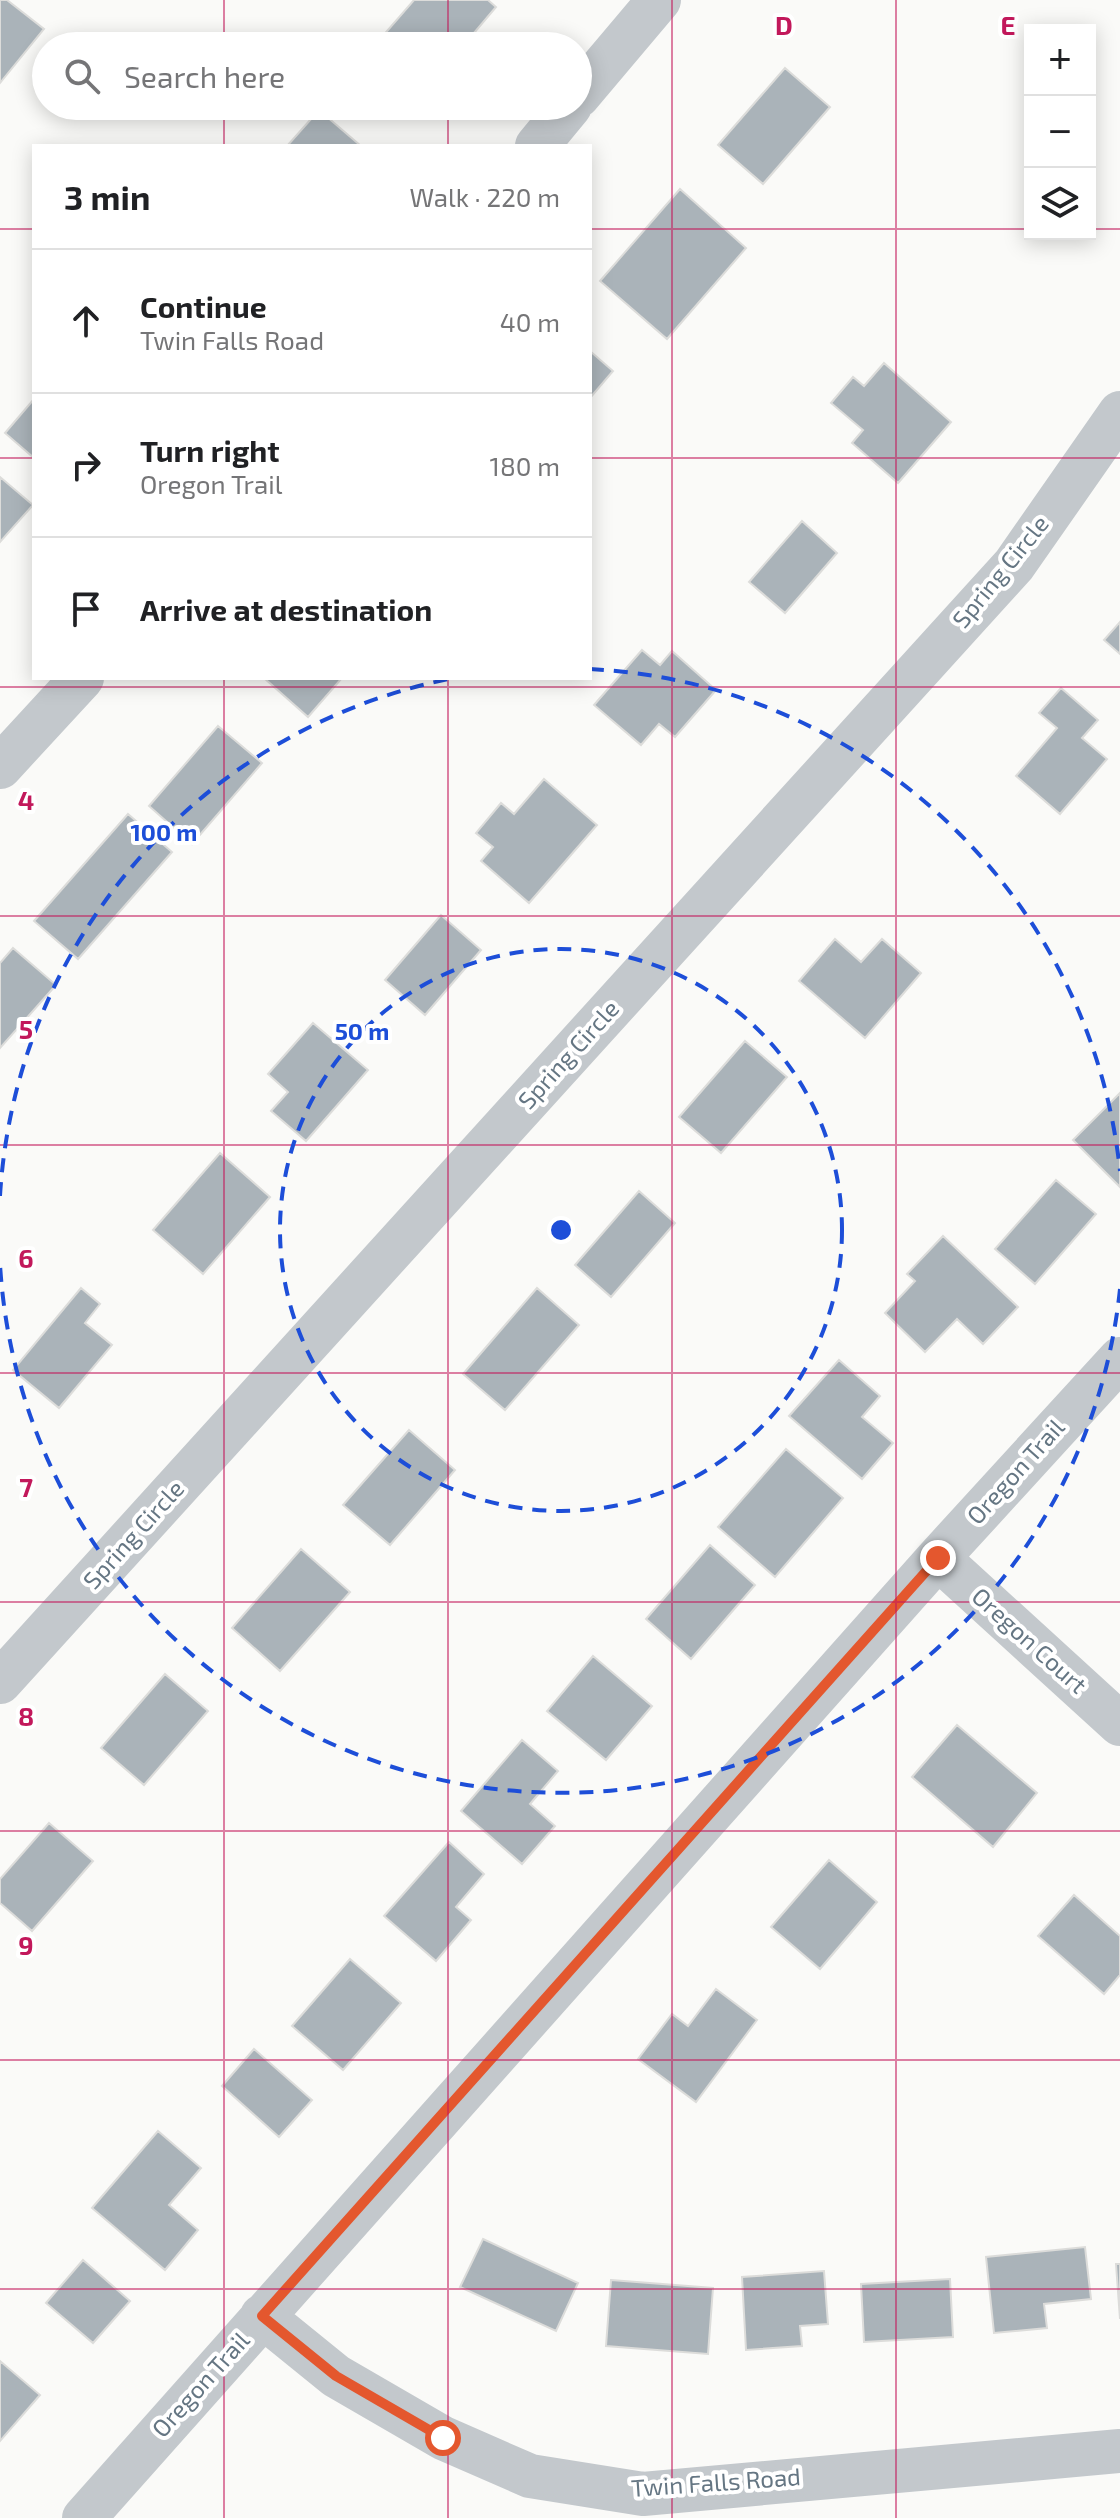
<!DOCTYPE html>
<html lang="en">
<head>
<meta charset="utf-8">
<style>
	:root { --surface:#fff; --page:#f6f6f6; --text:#202124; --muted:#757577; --line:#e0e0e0 }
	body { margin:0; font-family:"Exo 2",sans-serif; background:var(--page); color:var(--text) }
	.controls { position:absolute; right:24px; top:24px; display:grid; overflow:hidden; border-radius:0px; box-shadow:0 4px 20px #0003 }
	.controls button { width:72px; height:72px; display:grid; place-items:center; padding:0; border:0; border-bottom:2px solid var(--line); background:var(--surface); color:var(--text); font:40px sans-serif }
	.stop { position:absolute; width:24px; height:24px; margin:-18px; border:6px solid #e4572e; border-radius:50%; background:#fff }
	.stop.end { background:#e4572e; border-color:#fff; box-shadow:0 2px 8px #0008 }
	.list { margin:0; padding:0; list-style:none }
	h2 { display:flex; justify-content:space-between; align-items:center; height:104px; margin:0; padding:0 32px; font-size:34px }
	h2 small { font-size:26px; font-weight:400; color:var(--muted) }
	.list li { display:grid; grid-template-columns:52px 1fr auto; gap:24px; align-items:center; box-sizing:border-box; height:144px; padding:0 32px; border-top:2px solid var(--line) }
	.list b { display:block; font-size:30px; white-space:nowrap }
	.list p { margin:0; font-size:26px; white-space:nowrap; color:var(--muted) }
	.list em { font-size:26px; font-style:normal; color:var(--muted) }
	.icon { flex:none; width:44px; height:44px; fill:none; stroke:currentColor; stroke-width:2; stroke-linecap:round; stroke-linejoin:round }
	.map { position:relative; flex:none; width:1120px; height:2518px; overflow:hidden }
	.search { position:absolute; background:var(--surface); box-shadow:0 4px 20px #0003; left:32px; top:32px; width:560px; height:88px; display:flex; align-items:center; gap:20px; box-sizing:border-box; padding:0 28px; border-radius:44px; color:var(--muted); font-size:30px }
	.panel { position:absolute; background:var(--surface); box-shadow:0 4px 20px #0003; left:32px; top:144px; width:560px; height:536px; border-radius:0px }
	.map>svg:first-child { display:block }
	.building { fill:#aab3b9; stroke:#dcdcda; stroke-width:2 }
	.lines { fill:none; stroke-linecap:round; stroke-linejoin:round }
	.minor { stroke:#c3c8cc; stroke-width:44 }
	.route { stroke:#e4572e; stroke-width:10 }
	.grid { fill:none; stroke:#c2185b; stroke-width:2; stroke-opacity:0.55 }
	.ring { fill:none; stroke:#1d4ed8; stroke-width:4; stroke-dasharray:14 10 }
	.labels { text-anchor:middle; stroke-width:8; stroke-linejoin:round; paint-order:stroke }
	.street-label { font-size:24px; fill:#657683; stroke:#fff }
	.grid-label { font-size:26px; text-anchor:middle; font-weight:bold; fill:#c2185b; stroke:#fff; stroke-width:8; stroke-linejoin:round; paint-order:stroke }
	.centre { fill:#1d4ed8; stroke:#fff; stroke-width:4 }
	.ring-label { font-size:24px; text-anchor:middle; font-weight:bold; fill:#1d4ed8; stroke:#fff; stroke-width:8; stroke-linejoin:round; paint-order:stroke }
</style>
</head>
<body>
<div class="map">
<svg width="1120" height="2518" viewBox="0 0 1120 2518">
	<rect width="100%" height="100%" fill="#fafaf8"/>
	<path class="building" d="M0 0H7L44 29 0 83Z
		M414 0H488L496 7 463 46H374Z
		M785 68 830 107 763 184 718 145Z
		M319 110 361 146H287Z
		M680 189 746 248 667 339 600 281Z
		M590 351 613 371 590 398Z
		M884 363 951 422 898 483 852 443 863 430 831 403 853 377 864 386Z
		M34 399V458L5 433Z
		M0 477 33 505 0 542Z
		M802 521 837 553 785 613 749 582Z
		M1120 622V654L1104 640Z
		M642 650 660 665 672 651 716 690 675 737 659 724 641 745 594 705Z
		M264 678H342L308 717Z
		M1061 688 1098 720 1082 738 1107 759 1060 814 1016 776 1057 728 1039 713Z
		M218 726 262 763 192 844 149 806Z
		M544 779 597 825 529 903 481 861 493 847 476 833 501 803 514 814Z
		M128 814 172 852 78 959 34 921Z
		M441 915 481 950 425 1015 385 980Z
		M835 939 861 962 882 939 921 973 865 1038 799 981Z
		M13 948 56 985 0 1048V963Z
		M313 1023 368 1070 306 1141 271 1111 288 1092 268 1074Z
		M745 1041 787 1077 721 1153 679 1117Z
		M1120 1093V1187L1073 1140Z
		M220 1153 270 1197 203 1274 153 1230Z
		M1056 1180 1096 1214 1035 1284 995 1249Z
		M639 1191 675 1223 611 1297 575 1265Z
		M943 1236 1018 1307 983 1344 957 1319 925 1352 885 1313 915 1281 907 1274Z
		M81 1288 100 1304 85 1323 112 1345 59 1408 13 1370Z
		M537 1288 579 1325 505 1410 463 1374Z
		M839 1360 880 1396 862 1417 893 1443 862 1479 789 1416Z
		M409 1430 455 1470 390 1545 343 1505Z
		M786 1449 843 1498 775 1577 718 1527Z
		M710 1545 755 1585 691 1659 646 1619Z
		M301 1549 350 1592 280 1671 232 1628Z
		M593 1656 652 1706 606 1760 547 1711Z
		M165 1674 208 1711 144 1785 101 1748Z
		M957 1725 1037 1793 993 1847 912 1777Z
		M522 1740 558 1771 530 1804 555 1826 522 1864 461 1811Z
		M49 1823 93 1861 32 1931 0 1903V1879Z
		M449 1842 484 1874 456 1907 471 1920 436 1961 384 1916Z
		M829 1860 877 1902 820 1969 771 1927Z
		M1074 1895 1120 1936V1975L1104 1994 1038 1936Z
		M350 1959 401 2003 343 2070 292 2026Z
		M716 1989 757 2020 696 2102 638 2059 672 2014 688 2026Z
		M254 2049 312 2100 279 2137 222 2086Z
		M158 2131 201 2168 169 2205 198 2230 165 2270 92 2208Z
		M483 2239 578 2283 556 2331 460 2287Z
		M1085 2247 1091 2299 1044 2304 1047 2328 994 2333 986 2257Z
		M83 2260 130 2301 93 2343 46 2303Z
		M1116 2264H1120V2319Z
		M824 2271 828 2324 800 2326 802 2346 746 2350 742 2277Z
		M950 2279 953 2337 864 2342 861 2284Z
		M611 2280 713 2288 708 2354 606 2346Z
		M0 2361 40 2395 0 2441Z"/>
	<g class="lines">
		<path class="minor" d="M578 96 659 0
			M537 146 570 106
			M0 767 82 678
			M938 1558 1120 1724
			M0 1682 1014 565 1120 413
			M262 2316 336 2376 443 2438 530 2476 643 2494 1120 2451
			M84 2518 938 1558 1120 1359"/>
	</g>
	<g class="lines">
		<path class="route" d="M443 2438 336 2376 262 2316 938 1558"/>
	</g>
	<path class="grid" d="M224 0V46M448 0V46M672 0V2518M896 0V2518M224 106V146M448 106V146M0 229H34M590 229H1030M1090 229H1120M0 458H34M590 458H1120M224 678V2518M448 678V2518M0 687H1120M0 916H1120M0 1145H1120M0 1373H1120M0 1602H1120M0 1831H1120M0 2060H1120M0 2289H1120"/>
	<g class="ring">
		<circle cx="561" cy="1230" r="281"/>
		<path d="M1120 1289A562 562 0 0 1 0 1264M0 1196A562 562 0 0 1 454 678M590 669A562 562 0 0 1 1120 1171"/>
	</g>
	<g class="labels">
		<g class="street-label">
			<text transform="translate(1001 572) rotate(-51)" y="8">Spring Circle</text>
			<text transform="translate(569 1055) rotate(-48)" y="8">Spring Circle</text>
			<text transform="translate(1016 1472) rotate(-48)" y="8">Oregon Trail</text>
			<text transform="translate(134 1535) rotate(-48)" y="8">Spring Circle</text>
			<text transform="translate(1029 1641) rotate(42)" y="8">Oregon Court</text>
			<text transform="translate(201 2385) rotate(-48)" y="8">Oregon Trail</text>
			<text transform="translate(716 2483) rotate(-4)" y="8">Twin Falls Road</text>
		</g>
	</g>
	<g class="grid-label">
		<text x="784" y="35">D</text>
		<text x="1008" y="35">E</text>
		<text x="26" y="810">4</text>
		<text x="26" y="1039">5</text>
		<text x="26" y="1268">6</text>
		<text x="26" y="1497">7</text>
		<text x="26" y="1726">8</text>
		<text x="26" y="1955">9</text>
	</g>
	<circle cx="561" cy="1230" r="12" class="centre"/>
	<g class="ring-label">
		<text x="164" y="841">100 m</text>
		<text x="362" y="1040">50 m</text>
	</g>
</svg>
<div class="controls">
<button>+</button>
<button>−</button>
<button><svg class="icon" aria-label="layers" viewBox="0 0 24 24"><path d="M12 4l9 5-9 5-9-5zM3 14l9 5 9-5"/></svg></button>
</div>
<div class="stop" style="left:443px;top:2438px"></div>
<div class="stop end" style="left:938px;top:1558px"></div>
<div class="search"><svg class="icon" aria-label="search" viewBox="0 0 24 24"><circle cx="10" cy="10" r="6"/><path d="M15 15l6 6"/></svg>Search here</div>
<section class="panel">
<h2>3 min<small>Walk · 220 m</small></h2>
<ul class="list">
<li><svg class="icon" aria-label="ahead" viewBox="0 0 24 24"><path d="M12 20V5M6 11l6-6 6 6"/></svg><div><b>Continue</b><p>Twin Falls Road</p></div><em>40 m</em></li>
<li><svg class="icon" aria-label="right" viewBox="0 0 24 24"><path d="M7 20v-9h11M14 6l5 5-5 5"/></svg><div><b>Turn right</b><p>Oregon Trail</p></div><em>180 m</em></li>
<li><svg class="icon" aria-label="arrive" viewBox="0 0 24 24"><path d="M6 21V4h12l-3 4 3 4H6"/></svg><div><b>Arrive at destination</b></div></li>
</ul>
</section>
</div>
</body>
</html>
